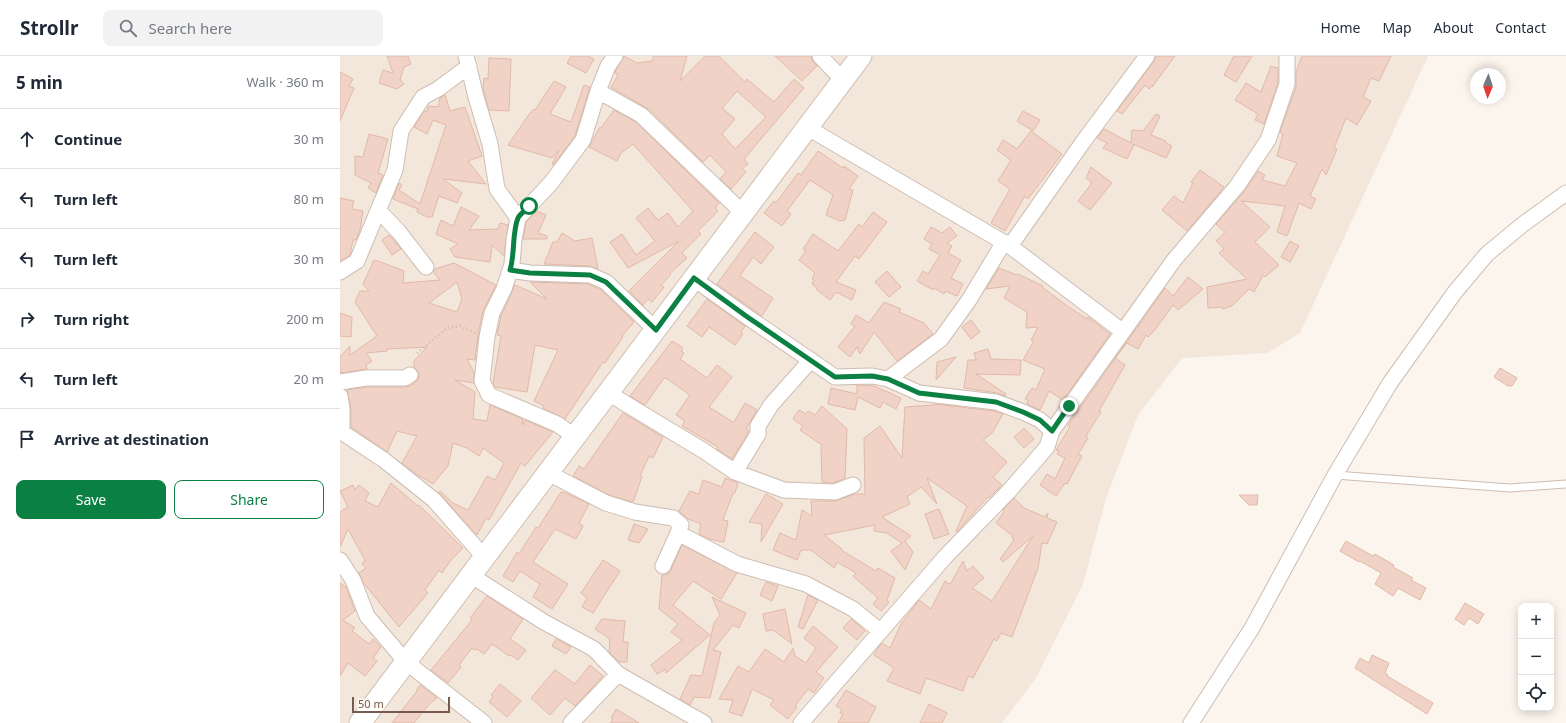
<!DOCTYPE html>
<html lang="en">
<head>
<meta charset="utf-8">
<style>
	:root { --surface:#fff; --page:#f2f2f3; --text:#1f2937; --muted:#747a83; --line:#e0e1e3; --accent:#0b8043 }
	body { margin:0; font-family:"Noto Sans",sans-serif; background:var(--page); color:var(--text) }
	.controls { position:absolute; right:12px; bottom:12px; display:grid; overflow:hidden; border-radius:8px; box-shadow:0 2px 10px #0003 }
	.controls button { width:36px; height:36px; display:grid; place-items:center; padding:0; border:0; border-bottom:1px solid var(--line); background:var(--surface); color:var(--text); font:20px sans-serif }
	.compass { position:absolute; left:1130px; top:12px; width:36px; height:36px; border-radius:50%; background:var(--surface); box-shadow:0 2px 10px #0003; rotate:182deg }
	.scale { position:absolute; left:12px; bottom:10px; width:98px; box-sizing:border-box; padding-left:4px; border:2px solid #775b50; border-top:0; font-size:11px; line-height:14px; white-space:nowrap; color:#775b50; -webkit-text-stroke:3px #fef9f3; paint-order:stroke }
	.stop { position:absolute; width:12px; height:12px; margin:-9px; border:3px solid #0b8043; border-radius:50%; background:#fff }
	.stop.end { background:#0b8043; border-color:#fff; box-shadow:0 1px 4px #0008 }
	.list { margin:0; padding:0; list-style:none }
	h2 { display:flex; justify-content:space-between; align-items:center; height:52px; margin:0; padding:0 16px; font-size:17px }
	h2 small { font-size:13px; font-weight:400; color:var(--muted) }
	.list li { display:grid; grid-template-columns:26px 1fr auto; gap:12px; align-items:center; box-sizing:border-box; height:60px; padding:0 16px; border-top:1px solid var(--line) }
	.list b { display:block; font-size:15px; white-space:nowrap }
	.list em { font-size:13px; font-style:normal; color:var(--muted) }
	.actions { display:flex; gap:8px; padding:12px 16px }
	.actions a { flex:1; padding:9px 0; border:1px solid var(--accent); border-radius:8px; text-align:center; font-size:14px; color:var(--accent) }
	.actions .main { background:var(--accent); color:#fff }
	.icon { flex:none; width:22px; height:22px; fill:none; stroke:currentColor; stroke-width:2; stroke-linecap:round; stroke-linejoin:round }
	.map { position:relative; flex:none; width:1226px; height:667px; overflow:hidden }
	header { display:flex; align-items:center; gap:24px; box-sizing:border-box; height:56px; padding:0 20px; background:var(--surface); border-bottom:1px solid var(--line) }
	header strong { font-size:19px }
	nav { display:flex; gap:22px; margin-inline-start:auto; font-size:14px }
	.search { width:280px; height:36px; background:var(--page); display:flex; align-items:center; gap:10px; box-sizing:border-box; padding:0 14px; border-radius:8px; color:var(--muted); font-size:15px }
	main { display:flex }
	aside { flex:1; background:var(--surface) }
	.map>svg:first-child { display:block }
	.residential { fill:#f3e6db }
	.building { fill:#f0d3c6; stroke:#e1b9a7; fill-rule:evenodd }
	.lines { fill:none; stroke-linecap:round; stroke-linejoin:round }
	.lane-casing { stroke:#cebdb2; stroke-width:9 }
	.street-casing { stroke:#cebdb2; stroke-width:17 }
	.secondary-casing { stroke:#d3beb2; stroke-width:23 }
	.path { stroke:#d5b6a8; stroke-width:2.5; stroke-dasharray:1 3; stroke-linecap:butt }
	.lane { stroke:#fff; stroke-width:7 }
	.street { stroke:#fff; stroke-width:15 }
	.secondary { stroke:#fff; stroke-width:21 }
	.route { stroke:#0b8043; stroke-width:5 }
</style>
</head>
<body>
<header>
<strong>Strollr</strong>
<div class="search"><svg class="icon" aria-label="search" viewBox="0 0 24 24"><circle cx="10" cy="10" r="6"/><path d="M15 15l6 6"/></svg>Search here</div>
<nav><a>Home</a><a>Map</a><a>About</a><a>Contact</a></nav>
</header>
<main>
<aside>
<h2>5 min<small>Walk · 360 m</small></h2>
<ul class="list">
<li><svg class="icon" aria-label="ahead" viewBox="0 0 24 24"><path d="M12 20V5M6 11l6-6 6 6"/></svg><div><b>Continue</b></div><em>30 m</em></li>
<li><svg class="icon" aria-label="left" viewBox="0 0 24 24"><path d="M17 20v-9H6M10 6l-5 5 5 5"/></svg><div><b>Turn left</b></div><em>80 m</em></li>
<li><svg class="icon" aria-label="left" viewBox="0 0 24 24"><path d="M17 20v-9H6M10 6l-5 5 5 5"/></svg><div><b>Turn left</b></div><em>30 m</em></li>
<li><svg class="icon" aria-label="right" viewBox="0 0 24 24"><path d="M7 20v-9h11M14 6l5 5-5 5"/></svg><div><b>Turn right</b></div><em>200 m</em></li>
<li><svg class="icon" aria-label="left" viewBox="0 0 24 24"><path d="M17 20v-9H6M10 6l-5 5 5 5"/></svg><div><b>Turn left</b></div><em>20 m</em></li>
<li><svg class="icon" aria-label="arrive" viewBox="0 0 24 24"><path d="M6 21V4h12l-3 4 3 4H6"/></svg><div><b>Arrive at destination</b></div></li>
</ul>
<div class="actions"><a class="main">Save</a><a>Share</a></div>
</aside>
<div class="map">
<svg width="1226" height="667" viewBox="0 0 1226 667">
	<rect width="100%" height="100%" fill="#fcf5ed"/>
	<path class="residential" d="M0 0H1088L960 277 927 297 842 302 798 359 766 442 743 528 696 622 662 667H0Z"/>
	<path class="building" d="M47 0H68L71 8 64 11 60 24 64 28 57 33 39 27 43 14 53 17Z
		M231 0H248L254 3 246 17 227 7Z
		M284 0 297 7 312 5 314 0H347L340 25 365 0H379L405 26 407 23 434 46 454 23 464 32 404 103 408 108 402 113 406 116 391 133 380 123 386 116 370 99 363 106 310 54 271 31 278 19 275 17 276 14ZM397 35 426 61 395 93 382 78 395 63 382 52Z
		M435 0H471L473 6 477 10 462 25Z
		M816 0H835L812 31 813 29 809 33 805 29 782 58 777 55 814 5Z
		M894 0H912L896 26 884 19Z
		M962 0H1051L1039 25 1031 22 1023 41 1031 45 1017 69 1006 62 994 92 997 93 986 119 982 113 970 140 976 143 971 153 959 147 947 180 937 176 945 150 901 145 930 171 915 186 939 209 925 221 923 219 914 236 909 233 892 250 882 253V251L868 252 867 231 907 223 879 197 884 193 876 185 885 176 876 168 904 136 918 115 925 119 922 124 945 130 957 107 937 100 943 78 940 76 956 31V16Z
		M149 2 171 3 169 55 149 54 143 32 144 22 148 23Z
		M931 10 938 12V27L924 68 915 64 918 58 895 44 906 27 921 36Z
		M0 16 13 23 9 30 14 32 0 65Z
		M214 25 226 31 210 58 231 66 244 29 250 31 235 80 213 109 212 108 219 94 212 102 168 89 190 57 194 53 195 54Z
		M105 39 110 55 125 51 142 100 128 105 146 128 103 123 122 137 117 147 99 140 92 161H87L77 156 78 153 53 143 59 127 62 129 59 134 80 148 106 69 93 64 87 78 74 71 84 55 87 56 88 50 98 51 100 42Z
		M274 54 296 66 379 147 375 152 378 155 358 175 361 178 342 197 347 202 330 217 331 218 321 229 324 231 312 246 308 243 303 249 289 235 339 185 288 212 270 186 282 178 296 199 315 185 296 162 308 152 318 164 328 157 338 171 353 155 293 88 281 97 277 105 249 91 260 71 261 72Z
		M683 55 700 64 693 75 677 65Z
		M816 58 820 60 811 79 826 85 825 86 832 90 826 102 793 88 794 89 787 103 763 92 767 87 757 82 764 73 791 87 792 74 803 75Z
		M691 75 722 98 688 143 685 140 665 175 651 167 670 133 658 125 671 104 657 94 663 84 677 93Z
		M29 78 48 83 38 117 43 119 36 137 28 132 31 127 15 119V100L23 101Z
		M478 95 503 112 504 110 518 120 509 133 513 134 505 164 500 165 486 159 493 139 470 124 447 155 451 158 442 170 424 157 434 145 436 147 458 117 461 119Z
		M751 111 772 127 750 154 738 145 752 127 746 122Z
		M860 114 884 131 847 175 822 154 834 140 843 147 853 127 851 126Z
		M0 142 14 145 12 153 23 155 20 174 16 184H13L10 199 0 205Z
		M121 151 139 160 129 174 158 173 160 167 168 169 164 200 152 189 150 206 115 201 110 193 118 188 96 178 101 164 113 170Z
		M197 155 206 159 198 177 207 180V183H183L186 166Z
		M533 156 547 166 519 203 515 200 496 226 516 234 512 244 496 236 490 244 476 233 477 232 472 228 474 224 472 223 475 217 459 204 466 195 463 193 473 178 498 195 519 168 522 171Z
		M591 171 602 177 610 171 617 180 607 187 612 190 608 197 621 204 611 222 623 228 617 240 605 235 604 238 594 232 593 234 577 225 583 215 588 218 600 199 589 193 592 188 584 183Z
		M415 176 434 191 421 208 413 201 400 220 433 242 422 260 377 228Z
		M222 177 235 185 252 182 258 213 250 210 204 208 213 186H217Z
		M49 179 61 193 52 199 42 184Z
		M950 185 959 190 950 206 941 201Z
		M34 204 38 205 64 215 63 227 100 224 93 216 95 213 114 207 156 229 143 255 138 279 135 304 127 303 134 317V327L115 324 135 336 133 363 147 365 150 349 183 363 182 368 183 369 185 364 213 376 185 410 181 407 149 464 146 462 137 479 99 437 100 435 113 447 128 454 147 420 155 424 164 407 143 392 139 400 127 392 113 387 108 410 93 428 78 419 62 407 77 380 57 375 47 396 11 371V352L7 334 27 331H65L70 330 78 324 79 319 77 314 74 311V305L87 291 47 293V295L26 297 32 305 26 309 27 313 0 317V301L10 290V299L37 280 15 246 20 235H29L23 228ZM117 226 122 243 117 256 89 247Z
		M659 212 677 219 678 218 703 230 702 231 726 249 747 263 748 261 770 278 723 344 709 335 700 354 687 348 688 344 685 343 692 332 696 334 705 313 683 304 694 285 691 284 698 271 686 272 687 256 664 242 670 230 646 233Z
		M547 215 561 231 549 241 535 226Z
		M848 221 863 233 838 254 833 249 814 275 808 281 806 279 798 293 787 287 775 302 785 309 759 355 761 356 746 380 748 382 738 398 742 400 727 428 725 427 716 440 700 429 707 418 715 423 725 402 717 398 719 395 716 394 730 371 728 369 825 232 833 240Z
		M190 226 248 228 261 234 294 266 282 280 283 281 265 307 263 306 225 363 203 352 204 350 194 345 218 294 195 289 187 336 155 331 153 327 161 280 157 279 161 260 175 229 207 243Z
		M367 243 405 270 401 276 403 278 395 289 369 271 362 281 347 270Z
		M544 246 561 253 559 256 584 267 593 278 557 305 534 276 520 298 517 291 510 301 498 291 515 270 511 268 516 259 529 267Z
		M0 257 12 261 11 281 0 280Z
		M631 264 640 276 631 283 622 271Z
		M332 285 343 292 341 295 344 297 340 303 367 322 377 309 392 321 369 351 393 366H394L405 347 417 354 406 373 409 375 392 403 377 393 378 391 342 370 345 365 336 359 350 339 326 322H324L305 349 290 340Z
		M648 293 651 303 681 304 680 319 636 318 666 338 665 340 657 337 624 332 628 304H636L634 297Z
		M616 301 596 324 597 306Z
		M1160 312 1177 322 1172 330H1168L1154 321Z
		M517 329 534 330 561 342 556 353 543 346 540 352 518 341 515 354 488 348 491 332 517 338Z
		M594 348 654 355 663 358 652 377 643 384 667 406 653 421 662 429 649 442 648 441 617 476 616 475 627 450 587 422 597 448 581 431 567 441 570 448 542 461 571 480 565 485 573 496 565 514 551 495 562 487 547 477 534 475 535 469 484 479 502 493 501 494 536 515 538 512 555 522 547 544 549 546 541 555 533 548 538 542 513 520 516 517 497 506 494 512 471 494H461L457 504 433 494 440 477 456 484 462 454 472 460 471 445H495L515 438H525L524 382 540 370 562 402 565 351 594 349Z
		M482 350 507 373 505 422 493 427 482 426 481 391 482 389 460 374 463 370 453 363 459 354 466 358 468 355 475 359Z
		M283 357 323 381 313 402 309 400 300 420 302 421 293 446 269 439 233 420 239 410 244 413Z
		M684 372 694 383 684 392 674 381Z
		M385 422 398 427 395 437H393L383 464 388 465 384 486 369 483 359 478 361 468 348 463 339 455 350 435 359 438 363 424 382 431Z
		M51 427 78 450 79 449 123 492 111 504 102 517 99 514 85 534 88 537 59 571 23 526 19 517 26 512 22 508 25 504 8 473 0 491V456L8 451 0 435 13 429 15 434 19 429 29 437 25 445 38 451Z
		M221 436 223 437 224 436 249 448 239 467 243 470 236 483 215 473 193 506 228 528 212 553 193 541 200 528 180 515 173 526 163 520 177 496 179 498 196 471 198 472Z
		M426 438 443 448 421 486 422 468 409 466Z
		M899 439H918L917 449H909Z
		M674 442 684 452 705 461 708 457 707 462 717 466 707 488 702 487 698 512 672 581 661 577 657 585 654 583 633 622 628 620 623 635 586 622 580 638 547 625 554 612 534 599 538 592 542 587 550 592 561 568 579 544 591 553 605 525 609 528 611 527 623 505 627 515 633 510 644 522 632 532 652 545 693 480 663 506 660 503 674 484 672 482 673 480 656 467 664 456 663 454Z
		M599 453 609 478 594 483 585 458Z
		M294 468 308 473 299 487 288 484Z
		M1006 485 1033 500 1035 498 1054 509 1053 511 1073 522 1071 524 1086 532 1080 544 1058 532 1053 540 1035 528 1041 517 1020 505 1019 506 1000 495Z
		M342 489 397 517 381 543 353 525 333 549 370 579 326 617V613L317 618 311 609 342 584 331 576 338 568 319 553 322 519 328 518 331 514Z
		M263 504 280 515 253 557 242 551 247 542 241 537Z
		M426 526 438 530 432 545 420 539Z
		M0 527 6 531 15 555 3 564 15 572 12 575 29 588 33 583 41 591 33 602 37 605 25 620 8 607 0 620Z
		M468 539 478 544 463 573 458 571Z
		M147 540 183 563 170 583 186 594 178 604 171 599 169 600 152 588 144 598 137 593 135 594 132 592 119 609 121 611 108 627 91 614 132 564 130 562Z
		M372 541 406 557 399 572 393 569 373 594 381 596 370 642 354 641 350 649 340 643 351 619 362 620 374 567 380 559Z
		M1125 547 1144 558 1138 568 1129 562 1124 569 1115 563Z
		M445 553 452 588 433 574 426 575 423 558Z
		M262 563 285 565 283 586H288L287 606H279L269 596 270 583 255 573Z
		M511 563 525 575 517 584 503 572Z
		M473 570 498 591 476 616 484 622 474 637 468 633 455 650 457 651 448 663 430 649 434 644 412 633 402 660 389 656 393 644 379 643 398 610 409 616 425 593 444 606 453 592 455 600 466 607 476 592 464 582Z
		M216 583 231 591 226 598 212 590Z
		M1032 599 1049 607 1045 617 1048 619 1047 620 1093 647 1087 658 1015 612 1020 602 1029 607Z
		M250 609 263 620 235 650 225 642 210 659 191 642 215 614 235 628Z
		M160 628 181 645 167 661 149 646 153 641 151 639Z
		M80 629 97 642 94 645H93L91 646 74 667H52L77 635H76Z
		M506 634 536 651 528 667H498L503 658 500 657 502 653 496 650Z
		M589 648 607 657 602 667H580Z
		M276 653 299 667H270L273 663 271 662Z"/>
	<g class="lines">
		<g class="lane-casing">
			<path id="lane" d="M995 419 1170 432 1226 428"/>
		</g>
		<g class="street-casing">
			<path id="street" d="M126 0 136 41 150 88 157 133 178 162
				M480 0 503 24
				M258 35 301 59 403 157
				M468 72 670 190 782 275
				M39 155 59 176 86 211
				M670 190 743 86 807 0
				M170 214 190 217 250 219 266 226 316 274
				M0 216 17 205 55 114 61 75 83 41 98 33 129 10
				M354 223 406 260 495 321 532 320 548 323 601 283 629 244 664 186
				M548 323 579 337 656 346 683 356 700 364 712 375
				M0 326 26 322H65L70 319
				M268 337 364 395 395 416 444 434 495 436 513 429
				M0 340 2 353V376
				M0 375 44 404 94 444 145 502
				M236 381 217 368 149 339 142 325 147 281 152 257 164 233 172 208 174 184 178 162 211 127 243 84 258 35 268 10 275 0
				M395 416 418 378V370L431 349 471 304
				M208 417 266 447 295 456 333 462 341 469 338 477 397 508 466 528 513 553 540 575
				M0 504 13 524 27 560 66 606 144 667
				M323 510 338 477
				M132 520 204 566 254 593 278 618 364 667
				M231 667 278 618
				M461 667 605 501 670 434 707 391 712 375 834 204 897 130 928 84 947 28V0
				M851 667 912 572 995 419 1050 327 1115 236 1147 198 1182 169 1226 137"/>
		</g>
		<g class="secondary-casing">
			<path id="secondary" d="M20 667 521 0"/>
		</g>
		<path class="path" d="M77 297 107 272 120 270 135 277"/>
		<use href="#lane" class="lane"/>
		<use href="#street" class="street"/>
		<use href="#secondary" class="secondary"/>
	</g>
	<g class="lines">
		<path class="route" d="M189 150C186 154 180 158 178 162 172 176 175 199 170 214L190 217 250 219 266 226 316 274 354 222 406 260 495 321 532 320 548 323 579 337 656 346 683 356 700 364 712 375 729 350"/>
	</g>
</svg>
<div class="controls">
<button>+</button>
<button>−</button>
<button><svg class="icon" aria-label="locate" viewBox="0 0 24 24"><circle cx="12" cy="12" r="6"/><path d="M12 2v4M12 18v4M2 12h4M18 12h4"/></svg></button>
</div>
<svg class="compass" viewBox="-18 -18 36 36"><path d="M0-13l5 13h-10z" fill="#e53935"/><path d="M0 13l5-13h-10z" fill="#747a83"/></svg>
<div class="scale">50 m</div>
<div class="stop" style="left:189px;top:150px"></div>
<div class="stop end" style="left:729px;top:350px"></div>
</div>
</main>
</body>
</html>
